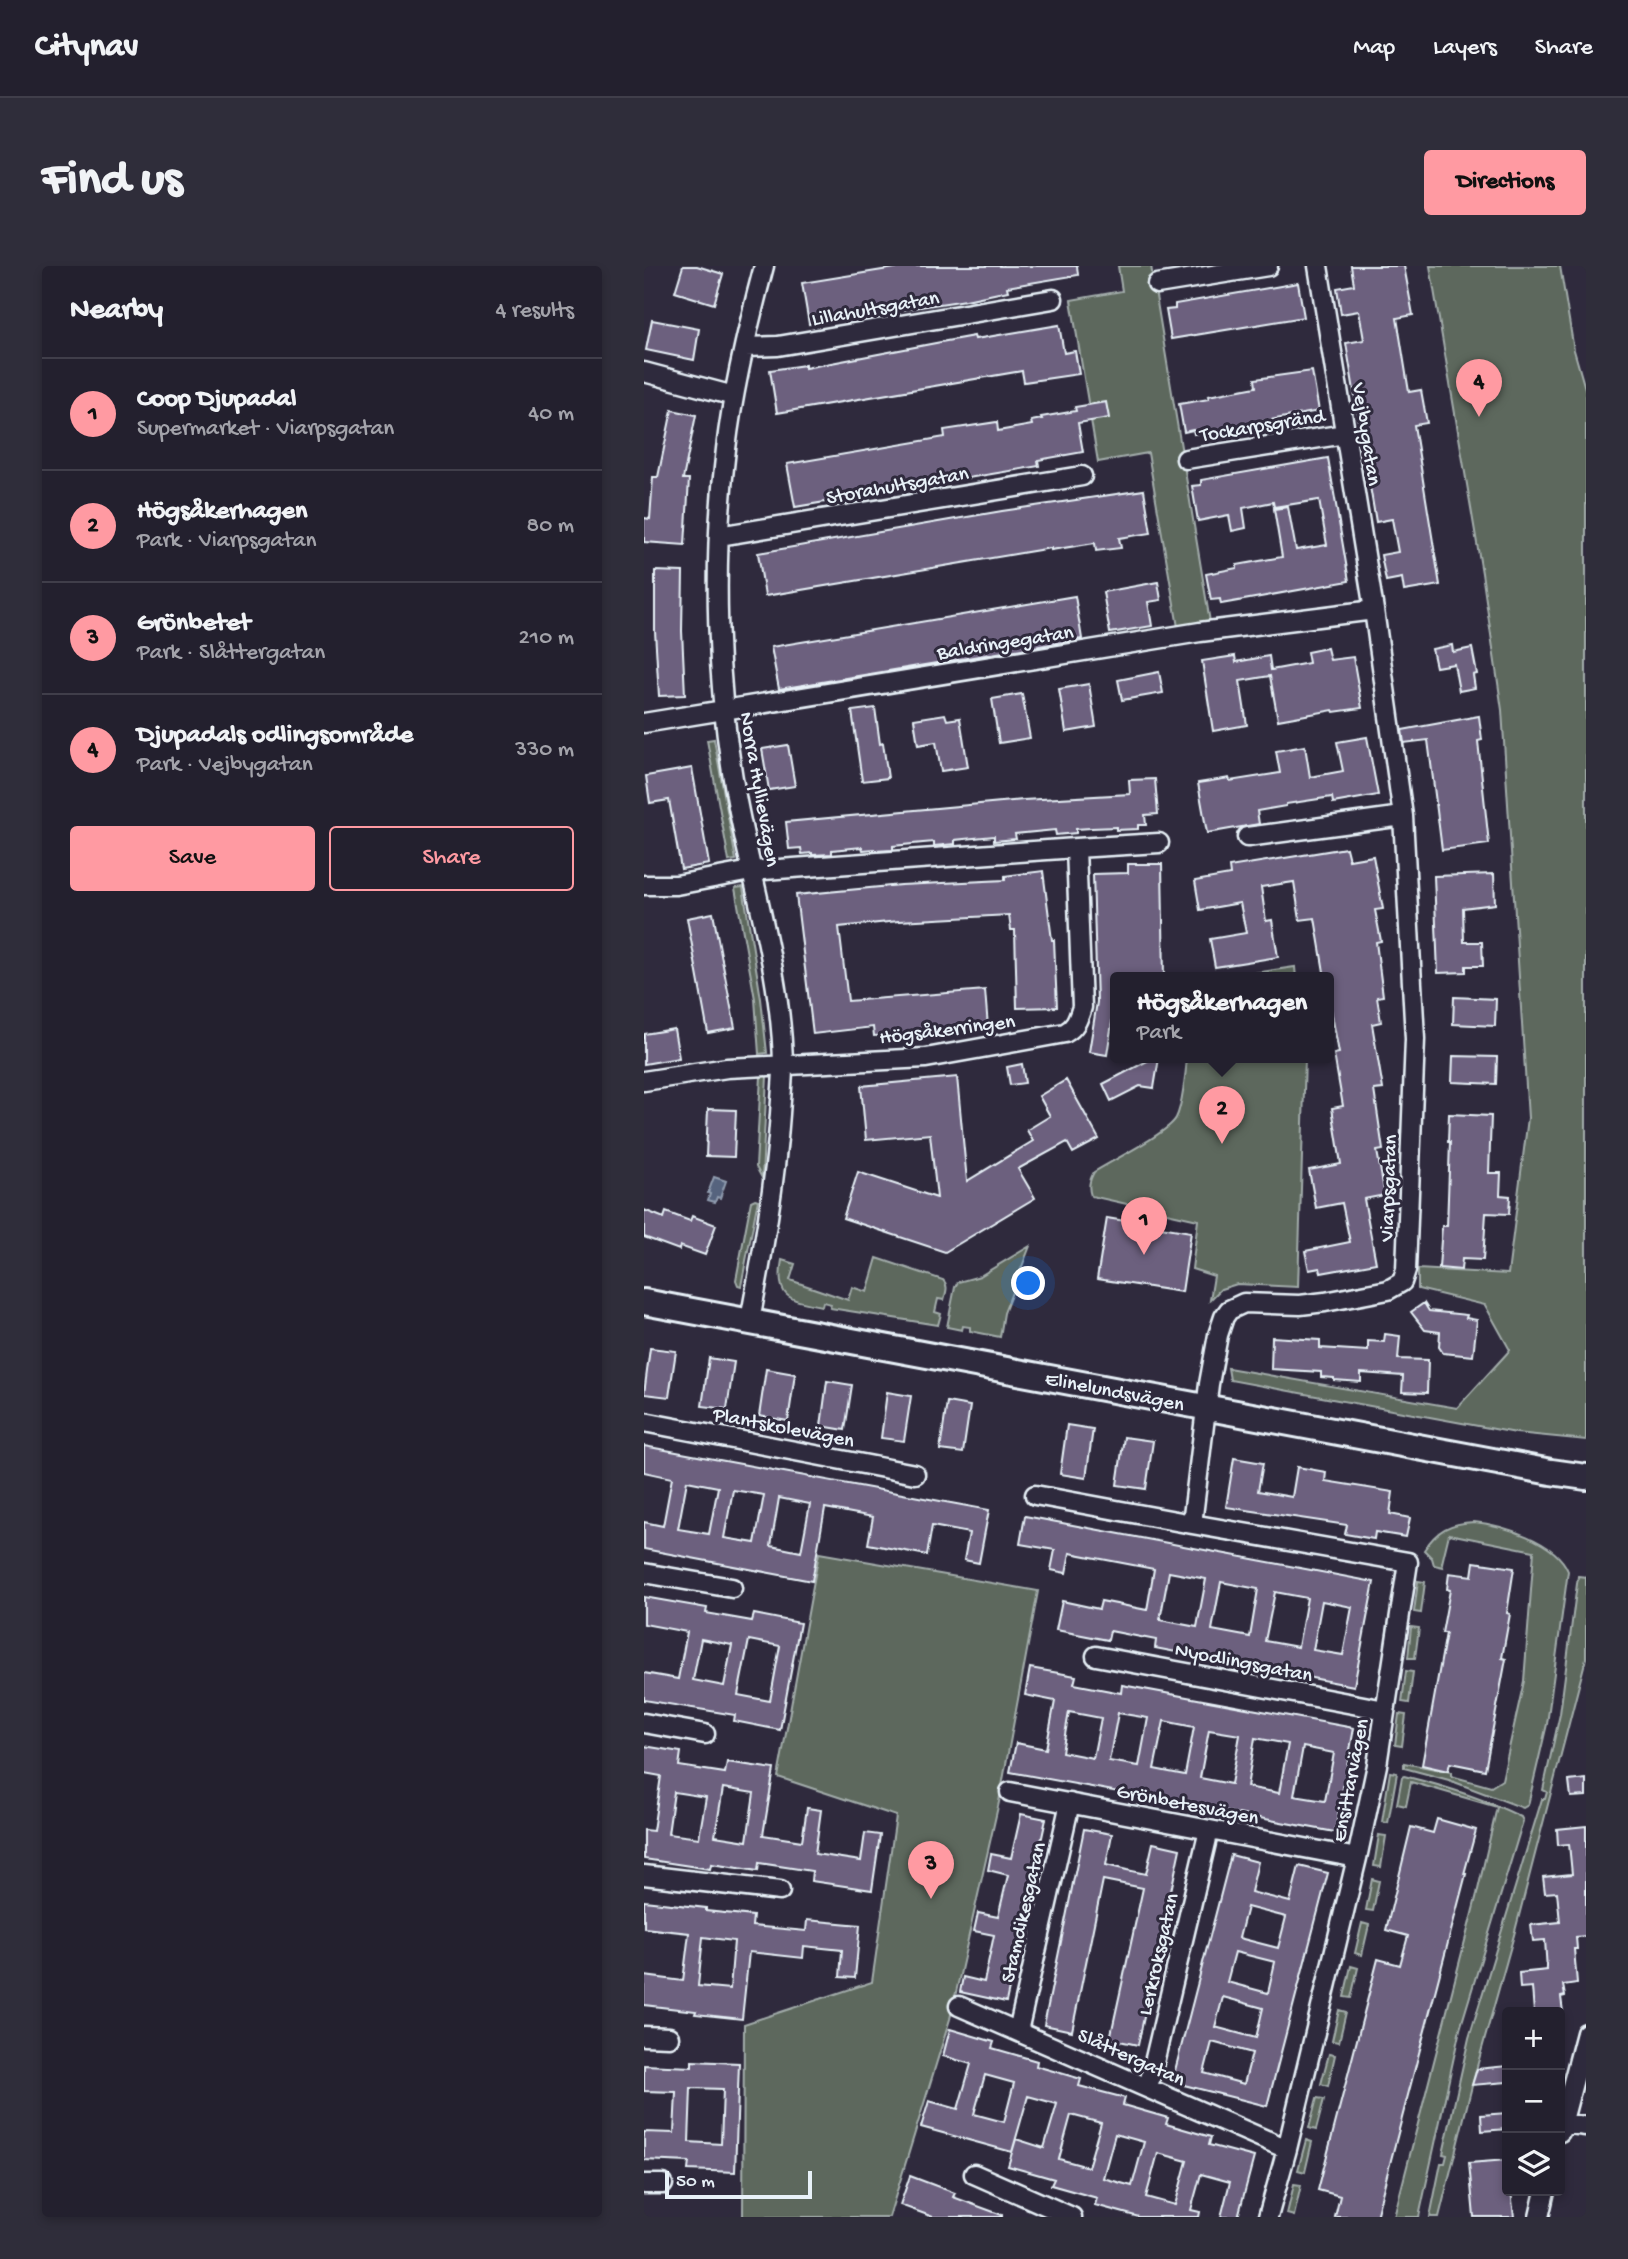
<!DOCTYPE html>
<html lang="en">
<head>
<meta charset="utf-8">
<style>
	:root { --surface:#23202e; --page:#2f2d3a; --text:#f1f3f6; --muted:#a3a3aa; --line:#403e4a; --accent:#ff9aa2 }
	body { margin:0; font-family:"Gochi Hand",sans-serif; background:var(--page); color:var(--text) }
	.controls { position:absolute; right:21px; bottom:21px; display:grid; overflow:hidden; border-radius:7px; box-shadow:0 4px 10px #0003 }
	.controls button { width:63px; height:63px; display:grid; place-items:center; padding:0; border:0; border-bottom:2px solid var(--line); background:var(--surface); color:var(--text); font:35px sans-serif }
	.scale { position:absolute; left:21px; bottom:18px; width:147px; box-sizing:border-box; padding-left:7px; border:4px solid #e8f1f8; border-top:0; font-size:19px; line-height:24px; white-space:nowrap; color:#e8f1f8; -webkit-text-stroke:5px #2f2a3d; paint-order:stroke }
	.you { position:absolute; left:385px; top:1018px; width:24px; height:24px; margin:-18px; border:5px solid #fff; border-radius:50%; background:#1a73e8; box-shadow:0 0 0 10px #1a73e833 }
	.badge { display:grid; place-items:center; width:46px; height:46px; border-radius:50%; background:var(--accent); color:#111; font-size:23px; font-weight:700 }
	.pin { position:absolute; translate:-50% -58px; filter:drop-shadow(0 2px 4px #0008) }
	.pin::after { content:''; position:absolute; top:37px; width:24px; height:21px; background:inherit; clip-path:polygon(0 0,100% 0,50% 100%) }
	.popup { position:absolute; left:466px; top:706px; width:224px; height:91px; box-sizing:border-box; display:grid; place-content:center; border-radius:7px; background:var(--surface); filter:drop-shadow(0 2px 5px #0005); font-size:23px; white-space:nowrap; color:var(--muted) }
	.popup b { font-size:26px; color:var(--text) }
	.popup::after { content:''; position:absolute; left:50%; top:100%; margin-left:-14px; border:14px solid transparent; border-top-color:var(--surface) }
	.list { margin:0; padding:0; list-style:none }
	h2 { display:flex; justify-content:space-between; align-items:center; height:91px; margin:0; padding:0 28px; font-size:30px }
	h2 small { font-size:23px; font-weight:400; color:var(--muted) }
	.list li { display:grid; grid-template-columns:46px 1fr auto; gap:21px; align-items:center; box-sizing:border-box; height:112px; padding:0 28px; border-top:2px solid var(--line) }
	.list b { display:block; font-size:26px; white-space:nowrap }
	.list p { margin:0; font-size:23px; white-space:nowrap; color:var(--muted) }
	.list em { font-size:23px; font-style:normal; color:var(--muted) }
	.actions { display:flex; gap:14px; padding:21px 28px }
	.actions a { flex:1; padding:16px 0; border:2px solid var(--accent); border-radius:7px; text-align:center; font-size:24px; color:var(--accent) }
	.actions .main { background:var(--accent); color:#111 }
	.icon { flex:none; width:38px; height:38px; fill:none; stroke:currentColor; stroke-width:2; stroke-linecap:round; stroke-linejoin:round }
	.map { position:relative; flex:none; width:942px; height:1951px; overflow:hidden; border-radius:7px }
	header { display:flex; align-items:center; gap:42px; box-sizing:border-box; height:98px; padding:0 35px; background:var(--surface); border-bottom:2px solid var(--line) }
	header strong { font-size:33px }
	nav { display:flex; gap:38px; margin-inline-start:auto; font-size:24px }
	.intro { display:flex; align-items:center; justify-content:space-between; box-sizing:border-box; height:168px; padding:0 42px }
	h1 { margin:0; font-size:49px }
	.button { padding:18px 32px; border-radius:7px; background:var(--accent); color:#111; font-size:24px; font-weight:700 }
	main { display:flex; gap:42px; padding:0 42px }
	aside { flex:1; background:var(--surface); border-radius:7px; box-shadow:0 4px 10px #0003 }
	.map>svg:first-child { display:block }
	.green { fill:#5d685d; stroke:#a2acaa; stroke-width:2 }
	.water { fill:#56637e; stroke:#909caf; stroke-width:2 }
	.building { fill:#6c617e; stroke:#e8f1f8; stroke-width:2; fill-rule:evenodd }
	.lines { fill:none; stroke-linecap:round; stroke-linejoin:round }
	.street-casing { stroke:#e8f1f8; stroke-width:23 }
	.secondary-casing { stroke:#e8f1f8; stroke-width:30 }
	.street { stroke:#2f2a3d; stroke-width:18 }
	.secondary { stroke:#2f2a3d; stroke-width:24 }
	.labels { text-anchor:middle; stroke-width:6; stroke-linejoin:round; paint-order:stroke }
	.street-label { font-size:21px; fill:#e8f1f8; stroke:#2f2a3d }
</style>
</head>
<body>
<header>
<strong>Citynav</strong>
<nav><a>Map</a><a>Layers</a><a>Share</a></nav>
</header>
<div class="intro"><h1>Find us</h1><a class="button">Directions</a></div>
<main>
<aside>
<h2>Nearby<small>4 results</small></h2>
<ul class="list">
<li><span class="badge">1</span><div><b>Coop Djupadal</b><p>Supermarket · Viarpsgatan</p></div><em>40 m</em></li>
<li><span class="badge">2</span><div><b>Högsåkerhagen</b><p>Park · Viarpsgatan</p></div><em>80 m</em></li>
<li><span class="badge">3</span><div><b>Grönbetet</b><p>Park · Slåttergatan</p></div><em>210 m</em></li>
<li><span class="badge">4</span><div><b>Djupadals odlingsområde</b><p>Park · Vejbygatan</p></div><em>330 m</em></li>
</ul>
<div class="actions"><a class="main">Save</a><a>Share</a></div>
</aside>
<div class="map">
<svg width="942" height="1951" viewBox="0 0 942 1951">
	<rect width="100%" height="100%" fill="#2f2a3d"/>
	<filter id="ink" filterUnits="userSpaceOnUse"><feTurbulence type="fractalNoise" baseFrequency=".0143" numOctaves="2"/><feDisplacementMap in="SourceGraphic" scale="14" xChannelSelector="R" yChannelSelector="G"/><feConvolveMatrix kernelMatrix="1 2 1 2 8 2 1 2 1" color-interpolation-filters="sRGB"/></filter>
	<g filter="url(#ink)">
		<path class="green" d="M474 0H507L566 356 534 361 504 187 454 196 427 34 478 25Z
			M786 0H916L930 84 942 126V1174L872 1167 586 1114 584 1102 813 1142 866 1084 841 1039 774 1023V1003L864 1008 884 852 858 444 838 307Z
			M70 473 92 594 85 595 63 474Z
			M99 621 117 733 123 787 115 788 111 733 91 622Z
			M651 701 652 712H575Z
			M543 792H661L654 1021 593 1018 577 1023 566 1034 570 1010 548 1003 554 954 447 930C444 921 445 915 450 906 467 895 524 867 532 852 538 841 542 805 543 792Z
			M117 810H123L118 912 112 901Z
			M111 933 114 934 97 1020 94 1019 92 1014 107 935Z
			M386 980 360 1047 356 1071 326 1065V1061L319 1060 318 1064 303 1061 311 1021 314 1016 336 1010Z
			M233 992 299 1014C305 1020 302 1026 300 1034L294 1033 291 1046 297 1048 294 1059 186 1042 187 1038 179 1036 178 1040C146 1034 131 1033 138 994L151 998 146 1014 204 1034 208 1021 223 1026Z
			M830 1256C858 1259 912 1275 924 1305L903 1458 884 1539 879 1542 805 1514 760 1502V1497L807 1506V1510L847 1521 858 1514 880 1415 890 1285 805 1268 798 1297 799 1301 790 1299 788 1292 780 1284C793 1264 806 1257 830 1256Z
			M175 1287 394 1325 355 1536 306 1753 245 1951H99L100 1758 228 1716 252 1550 134 1511Z
			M934 1310 942 1311V1392L870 1669 832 1804 795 1951H786L797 1897H801L803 1889 799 1888 825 1772 898 1533H901L903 1526 899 1524 916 1448Z
			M774 1315 781 1316 777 1347 770 1346Z
			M767 1361 775 1362 771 1392H764Z
			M762 1405 769 1406 765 1437 758 1436Z
			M755 1448 762 1449 758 1480 751 1479Z
			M746 1506 753 1507 744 1557 738 1556Z
			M760 1510C801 1520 839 1532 877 1551L879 1555 816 1763 775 1951H750L833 1628 853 1541 767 1516 762 1540 753 1538 758 1511Z
			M735 1569 742 1570 737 1601 730 1600Z
			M728 1613 735 1615 729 1645 722 1644Z
			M718 1657 725 1659 718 1689 711 1687Z
			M707 1700 714 1702 707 1732 700 1731Z
			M695 1744 702 1746 695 1776 688 1775Z
			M685 1788 691 1789 684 1820 677 1818Z
			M673 1832 680 1833 672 1864 665 1862Z
			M662 1874 668 1876 661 1906 654 1904Z
			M650 1918 657 1919 650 1950 643 1948Z"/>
		<path class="water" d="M70 911 82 915 76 932 73 931 71 936 64 934 66 928 64 927Z"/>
		<path class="building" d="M39 0H53L79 8 70 38 31 26Z
			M263 0H433L434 9 363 21 364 25 322 34 165 58 158 17Z
			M707 0H760L769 49 753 52 765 126 777 124 783 157 770 159 796 319 760 325 758 312 742 315 737 289 754 286 748 253 732 256 702 77 720 74 715 45 697 48 693 22 710 19Z
			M654 17 660 51 527 73 522 44 531 43V38Z
			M8 54 55 63 50 94 2 84Z
			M415 59 420 87 431 85 435 108 380 116 378 105 133 147 126 104 161 99V102L297 76 330 70 331 73Z
			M668 105 675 145 550 168 549 164 540 166 535 138 565 133 564 130 612 121 611 113Z
			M462 136 465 152 434 157 439 186 394 194 395 200 151 241 143 198 301 171 300 164 353 156 354 165 388 159 387 155 398 153 397 151 432 145 431 141Z
			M28 144 52 149 39 213H45L41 279 0 276V252L6 253 9 211H14Z
			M684 192 705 315 577 338 576 333 567 334 562 308 593 302V299L638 291 630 243 644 241 652 284 683 279 675 234 630 241 629 236 599 242 602 262 588 265 585 249 554 255 548 220 557 219V214Z
			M500 224 507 267 475 272 477 282 452 285 451 277 407 284V282L121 330 114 287 358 245Z
			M11 305 39 306 38 365 41 429 15 430 11 365Z
			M514 316 517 334 504 336 508 360 466 367 459 326Z
			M431 330 438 373 135 423 127 381Z
			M808 379 809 386 828 382 833 408 829 409 831 422 815 425 810 398 792 401 788 383Z
			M683 382 686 394 709 391 718 442 690 446 689 444 634 454 626 410 596 415 603 459 569 465 558 395 591 390 592 396 625 390 627 404 665 397 663 386Z
			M515 406 519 427 478 434 474 414Z
			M445 418 452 461 422 466 415 423Z
			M378 428 386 472 355 477 348 433Z
			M231 442 236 478 239 477 244 512 218 515 208 445Z
			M301 448 303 454 316 452 324 501 297 505 292 476 274 479 270 453Z
			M835 450 838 474 834 475 845 578 798 584 784 474 760 477 758 464Z
			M723 471 734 529 689 537 688 531 642 538V540L613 545 615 558 563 567 554 517 585 512 586 515 636 507 632 485 661 480 666 511 699 505 693 476Z
			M144 479 151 520 125 524 118 483Z
			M48 502 65 598 37 603 25 534 6 537 2 510Z
			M511 513 514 548 501 549 502 559H494V563L472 564V561L447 562 432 563V567L412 569 411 564 371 568 372 573 350 575V570L340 571 311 574V578L290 580V576L279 577 249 580V584L230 585V583L219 584 218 581 188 584V588L168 589V587L158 588 157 582 145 583 142 556 379 534 486 528 485 514Z
			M702 582 705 594 729 590 739 643 731 644 737 675 732 676 739 730 733 731 737 756 728 758 739 823 730 824 739 884 733 885 741 929 720 933 732 997 677 1007 676 1002 665 1004 661 985 706 976 698 937 672 942 665 904 697 898 688 842 699 840 690 788 695 787 685 732V712H681L671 652 656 654 650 616 617 621 622 655 628 654 634 691 571 701 566 673 602 667 596 637 556 644 551 615 586 609 585 601Z
			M484 598H518L520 712H471V737L463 789 445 786 453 736 449 608 484 607Z
			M399 605 408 674H410L413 741 373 742 371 664H367L365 649 255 655 195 661 204 735 341 724 344 761 230 770 229 761 169 768 152 629 257 619 361 614V610Z
			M850 608 851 638 819 642 820 676H838L839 700H822V706L794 707 790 610Z
			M69 647 91 762 64 767 43 652Z
			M810 731 852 733 851 760 809 758Z
			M30 763 35 792 0 798V768Z
			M809 790 853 791 852 818 808 816Z
			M509 792H515L510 822 496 820 467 835 459 818Z
			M378 798 381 817 366 819 363 801Z
			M313 811 323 915 389 875 383 864 406 850 395 830 422 814 455 873 429 887 423 876 374 903 391 932 301 986 199 952 214 906 293 932 286 868 222 874 217 820Z
			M64 843 92 844 90 891 62 890Z
			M805 848 847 850 845 907H857L856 929 866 930 865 948 842 947 839 994 818 993 817 1004 795 1002 798 960H803L806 876H804Z
			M0 944 20 952 22 946 46 955 48 950 72 959 61 989 36 980 35 984 0 971Z
			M463 952 547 966 538 1026 453 1013Z
			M780 1037 785 1045 823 1049 822 1052 833 1054 829 1090 799 1087 795 1081 796 1066 781 1064 767 1046Z
			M741 1068 756 1070 754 1093 784 1094 783 1127 758 1126 759 1110 717 1107V1116L690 1114V1112L677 1111V1106L627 1103 628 1071 676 1074V1082L724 1085V1075L740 1076Z
			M6 1082 32 1085 25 1131 0 1128Z
			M65 1092 90 1096 83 1143 58 1140Z
			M122 1103 151 1108 144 1155 115 1150Z
			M183 1115 208 1119 201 1164 177 1160Z
			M243 1126 267 1130 260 1175 237 1172Z
			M303 1136 326 1140 319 1187 296 1184Z
			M423 1159 449 1163 442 1212 416 1208Z
			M480 1171 509 1175 502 1223 473 1219Z
			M0 1180 345 1244 335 1297 320 1294 325 1267 288 1260 283 1289 224 1278 229 1251 181 1242 168 1315 0 1283V1256L19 1260 28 1212 0 1206ZM43 1215 74 1221 65 1268 34 1263ZM89 1224 120 1229 111 1277 80 1272ZM135 1232 166 1238 157 1286 127 1280Z
			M590 1192 619 1197 614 1225 648 1231 653 1201 682 1206 681 1215 749 1226 746 1248 766 1252 762 1271 731 1266 730 1273 701 1268 703 1259 582 1241Z
			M381 1250 730 1316 710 1420 511 1382 512 1374 466 1365 464 1374 412 1364 418 1335 455 1343 457 1335 503 1344 510 1303 426 1287 422 1307 407 1304 411 1284 376 1278ZM525 1306 562 1313 553 1361 516 1354ZM577 1316 614 1323 606 1371 568 1364ZM631 1326 663 1332 654 1381 621 1375ZM678 1335 708 1341 699 1389 669 1384Z
			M830 1296 870 1302 863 1347 866 1348 858 1392 862 1393 841 1504 806 1497 804 1505 778 1499 802 1367H798L806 1324 803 1323 805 1307 828 1310Z
			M0 1331 63 1342 62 1347 108 1355 110 1348 156 1357 136 1464 90 1455 91 1449 0 1434V1407L34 1413 43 1366 0 1358ZM57 1373 88 1379 80 1420 49 1414ZM105 1374 136 1380 126 1435 94 1429Z
			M386 1402 432 1410 430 1418 477 1427 478 1419 710 1462 691 1566 366 1506 372 1477 402 1483 411 1435 381 1429ZM425 1446 457 1452 449 1492 418 1486ZM474 1447 504 1452 495 1500 465 1495ZM520 1455 550 1461 541 1509 510 1503ZM565 1464 596 1469 587 1518 556 1512ZM611 1472 644 1478 635 1527 603 1521ZM659 1481 690 1487 681 1535 650 1530Z
			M0 1480 37 1486 35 1500 81 1507 83 1496 130 1503 119 1569 158 1575 163 1542 177 1544 171 1588 217 1595 221 1567 236 1569 228 1624 167 1615 168 1605 115 1597 114 1605 67 1598 66 1603 0 1593V1564L9 1565 17 1510 0 1507ZM79 1522 110 1527 103 1575 71 1570ZM30 1526 62 1531 55 1572 24 1568Z
			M942 1513V1530L927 1531 925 1515Z
			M377 1548 402 1553 362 1736 316 1726 319 1711 340 1716 350 1669 330 1665 334 1647 354 1651 364 1609 344 1604 347 1588 367 1592Z
			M793 1553 832 1564 820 1608H822L732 1951H691L696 1930 674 1924 734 1693 756 1699 764 1670 742 1664 767 1561 789 1567Z
			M942 1560V1670L932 1671 933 1683H930L933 1717 919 1719 921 1730 917 1731 919 1746H890L888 1721 876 1722 875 1707 903 1704 901 1674 889 1675 887 1659 916 1656 913 1626 901 1627 899 1611 928 1608 925 1578 914 1579 913 1563Z
			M440 1563 468 1568 462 1599 483 1604 502 1608 509 1577 536 1583 494 1779 466 1773 499 1622 459 1614 428 1765 400 1759Z
			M587 1589 614 1596 607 1626 646 1636 655 1600 684 1607 623 1840 528 1816ZM603 1641 642 1651 634 1682 595 1672ZM591 1686 631 1696 624 1727 583 1716ZM579 1731 619 1742 612 1772 571 1761ZM568 1776 608 1787 600 1818 560 1807Z
			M0 1635 62 1642V1645L109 1650 108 1660 162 1665 163 1654 216 1659 211 1712 196 1711 198 1684 160 1680 159 1692 105 1686 98 1753 51 1748 52 1745 0 1739V1710L39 1715 45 1667 0 1662ZM59 1671 90 1675 86 1723 54 1720Z
			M306 1763 350 1776 348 1782 393 1795 392 1800 437 1813 435 1820 481 1832 479 1839 524 1852 522 1858 567 1871 565 1879 610 1891 594 1951H577L586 1916 557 1908 547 1944 556 1946 555 1951H495L451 1939 453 1932 407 1919 410 1913 364 1900 372 1873 400 1882 413 1838 384 1830 368 1886 277 1861 285 1835 314 1843 327 1798 299 1790ZM341 1809 370 1817 360 1856 330 1848ZM427 1849 457 1857 444 1901 415 1893ZM471 1868 500 1876 488 1920 459 1912ZM514 1887 543 1895 531 1939 502 1931Z
			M48 1795 95 1797 91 1906 44 1904 45 1896 0 1894V1866L30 1867 32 1826 0 1825V1799L48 1801ZM47 1822 79 1823 77 1878 45 1876Z
			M863 1800V1816L828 1819 833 1803Z
			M863 1847V1863L838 1865 837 1849Z
			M863 1894V1925H867L870 1951H830L825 1897Z
			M266 1910 311 1927 309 1931 358 1949V1951H289L256 1939Z"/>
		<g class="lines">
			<g class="street-casing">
				<path id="street" d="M513 18 624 0
					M101 81 134 80 409 33
					M0 106 90 130
					M542 193 701 168
					M75 270 438 210
					M0 457 556 366 730 344
					M603 571 759 550
					M432 582 515 577
					M0 619H32L107 605 432 582 438 741C434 753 432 761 421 767L282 792 83 802 0 815
					M106 1054C119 986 131 918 136 848 137 832 139 815 139 800 138 710 108 618 92 530 72 419 68 296 82 183 89 122 104 60 120 0
					M0 1156 271 1208
					M391 1229 548 1258
					M0 1307 88 1322
					M452 1390 741 1444
					M0 1457 61 1468
					M366 1526 713 1592
					M0 1609 136 1625
					M315 1740 643 1883
					M374 1765 426 1537
					M0 1770 25 1771
					M504 1822 565 1564
					M918 1857 942 1860
					M916 1866 942 1767
					M330 1908 428 1951
					M0 1918H19
					M624 1951 643 1883 713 1592 733 1499 764 1296 548 1258 565 1118 574 1069 580 1051 585 1044 600 1037 656 1039 681 1036 744 1024 758 1016 762 1004 771 773 759 550 730 344 674 0
					M895 1951 901 1925"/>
			</g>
			<g class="secondary-casing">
				<path id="secondary" d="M0 1036 907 1206 942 1211"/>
			</g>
			<use href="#street" class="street"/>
			<use href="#secondary" class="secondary"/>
		</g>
	</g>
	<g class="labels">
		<g class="street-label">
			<text transform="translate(231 41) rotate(-10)" y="7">Lillahultsgatan</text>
			<text transform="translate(618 158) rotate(-9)" y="7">Tockarpsgränd</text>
			<text transform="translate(724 168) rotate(81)" y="7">Vejbygatan</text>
			<text transform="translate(253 218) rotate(-10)" y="7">Storahultsgatan</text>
			<text transform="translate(361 375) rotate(-9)" y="7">Baldringegatan</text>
			<text transform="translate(117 523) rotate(80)" y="7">Norra Hyllievägen</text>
			<text transform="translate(303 762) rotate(-7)" y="7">Högsåkerringen</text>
			<text transform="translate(743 922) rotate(-88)" y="7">Viarpsgatan</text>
			<text transform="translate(471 1124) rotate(11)" y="7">Elinelundsvägen</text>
			<text transform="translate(140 1160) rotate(11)" y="7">Plantskolevägen</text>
			<text transform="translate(600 1395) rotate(11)" y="7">Nyodlingsgatan</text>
			<text transform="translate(705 1514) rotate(-79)" y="7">Ensittarvägen</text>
			<text transform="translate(544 1537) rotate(11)" y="7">Grönbetesvägen</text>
			<text transform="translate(378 1646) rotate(-77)" y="7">Stamdikesgatan</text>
			<text transform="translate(513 1688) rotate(-77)" y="7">Lerkroksgatan</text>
			<text transform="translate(488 1790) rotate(24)" y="7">Slåttergatan</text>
		</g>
	</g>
</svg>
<div class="controls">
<button>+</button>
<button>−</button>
<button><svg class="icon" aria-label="layers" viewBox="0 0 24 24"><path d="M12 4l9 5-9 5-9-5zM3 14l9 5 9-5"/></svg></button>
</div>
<div class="scale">50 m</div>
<div class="you"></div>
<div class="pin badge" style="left:500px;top:989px">1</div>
<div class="pin badge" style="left:578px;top:878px">2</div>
<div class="popup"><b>Högsåkerhagen</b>Park</div>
<div class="pin badge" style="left:287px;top:1633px">3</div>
<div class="pin badge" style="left:835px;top:151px">4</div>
</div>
</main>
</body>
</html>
